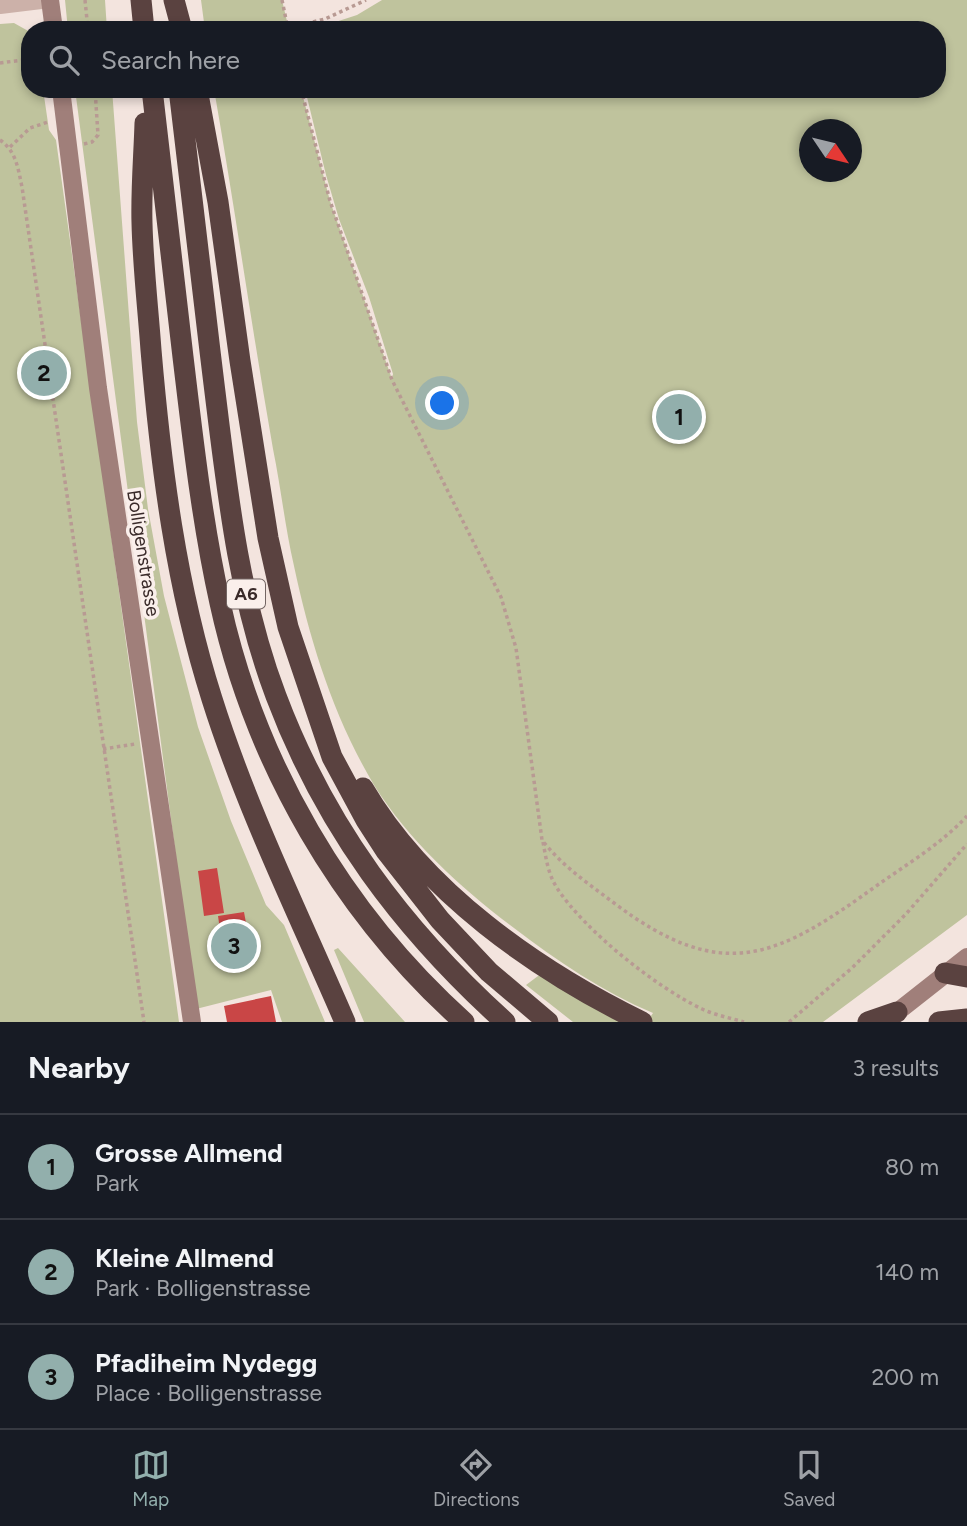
<!DOCTYPE html>
<html lang="en">
<head>
<meta charset="utf-8">
<style>
	:root { --surface:#171b24; --page:#20242c; --text:#f1f3f6; --muted:#9ea1a6; --line:#363941; --accent:#92afac }
	body { margin:0; font-family:Figtree,sans-serif; background:var(--page); color:var(--text) }
	.compass { position:absolute; left:799px; top:119px; width:63px; height:63px; border-radius:50%; background:var(--surface); box-shadow:0 4px 10px #0003; rotate:125deg }
	.you { position:absolute; left:443px; top:404px; width:24px; height:24px; margin:-18px; border:5px solid #fff; border-radius:50%; background:#1a73e8; box-shadow:0 0 0 10px #1a73e833 }
	.badge { display:grid; place-items:center; width:46px; height:46px; border-radius:50%; background:var(--accent); color:#111; font-size:23px; font-weight:700 }
	.pin { position:absolute; translate:-50% -50%; border:4px solid #fff; box-shadow:0 2px 7px #0006 }
	.list { margin:0; padding:0; list-style:none }
	h2 { display:flex; justify-content:space-between; align-items:center; height:91px; margin:0; padding:0 28px; font-size:30px }
	h2 small { font-size:23px; font-weight:400; color:var(--muted) }
	.list li { display:grid; grid-template-columns:46px 1fr auto; gap:21px; align-items:center; box-sizing:border-box; height:105px; padding:0 28px; border-top:2px solid var(--line) }
	.list b { display:block; font-size:26px; white-space:nowrap }
	.list p { margin:0; font-size:23px; white-space:nowrap; color:var(--muted) }
	.list em { font-size:23px; font-style:normal; color:var(--muted) }
	.icon { flex:none; width:38px; height:38px; fill:none; stroke:currentColor; stroke-width:2; stroke-linecap:round; stroke-linejoin:round }
	.map { position:relative; flex:none; width:967px; height:1022px; overflow:hidden }
	.search { position:absolute; background:var(--surface); box-shadow:0 4px 10px #0003; left:21px; right:21px; top:21px; height:77px; display:flex; align-items:center; gap:18px; box-sizing:border-box; padding:0 24px; border-radius:28px; color:var(--muted); font-size:26px }
	.sheet { height:406px; background:var(--surface) }
	nav { display:flex; justify-content:space-around; align-items:center; box-sizing:border-box; height:98px; border-top:2px solid var(--line); background:var(--surface); font-size:19px; color:var(--muted) }
	nav a { display:grid; justify-items:center; gap:4px }
	nav .on { color:var(--accent) }
	.map>svg:first-child { display:block }
	.green { fill:#bfc39d; fill-rule:evenodd }
	.building { fill:#c94646 }
	.lines { fill:none; stroke-linecap:round; stroke-linejoin:round }
	.path { stroke:#b89a93; stroke-width:3.5; stroke-dasharray:3.5 3.5; stroke-linecap:butt }
	.street { stroke:#ccb1a9; stroke-width:18 }
	.secondary { stroke:#a07f7a; stroke-width:18 }
	.highway { stroke:#5a4240; stroke-width:21 }
	.labels { text-anchor:middle; stroke-width:7; stroke-linejoin:round; paint-order:stroke }
	.shield { fill:#faefeb; stroke:#736563; stroke-width:2 }
	.shield-label { font-size:18px; font-weight:bold; fill:#392a29 }
	.street-label { font-size:19px; fill:#392a29; stroke:#faefeb }
</style>
</head>
<body>
<div class="map">
<svg width="967" height="1022" viewBox="0 0 967 1022">
	<rect width="100%" height="100%" fill="#f3e4de"/>
	<path class="green" d="M65 0H105L107 30H68Z
		M201 0H282L289 30H205Z
		M382 0H967V915L823 1022H647L653 1013C603 992 557 961 514 928 462 889 409 841 374 785 334 718 310 642 294 566 285 527 281 488 273 449 252 329 235 209 214 89H301L330 201 392 379 393 374 369 297 339 219 326 175 305 89H937V30H311L357 15ZM810 130H852V172H810Z
		M14 23 30 32V89H43L49 130 56 140 179 1022H0V24Z
		M75 89H112L137 422 148 509 164 596 198 727 231 821 266 905 284 925 325 1022H282L271 990 196 1009Z
		M338 948 405 1022H364L334 950Z
		M542 973 627 1022H573L526 985Z"/>
	<path class="building" d="M217 868 224 913 204 916 198 871Z
		M244 912 246 923H242L249 968 226 971 218 916Z
		M271 996 276 1022H227L224 1006Z"/>
	<g class="lines">
		<path class="path" d="M85 0 88 30
			M282 0 288 29
			M279 30 325 19 366 0
			M0 63 30 59
			M301 89 330 201 392 380 501 597 516 648 542 840C562 866 589 884 614 903 724 986 778 957 879 884 909 863 942 843 967 816
			M0 140C16 151 18 168 22 187L144 1022
			M84 144 92 142 98 135 95 89
			M10 147 30 128 48 122
			M103 749 135 744
			M543 842C546 858 548 874 557 888 585 931 656 987 702 1009 715 1015 730 1018 744 1022
			M789 1022 852 968 906 914 967 844"/>
		<path class="street" d="M0 5 41 0"/>
		<path class="secondary" d="M50 0 54 30
			M61 89 98 388 192 1022
			M887 1020 967 957"/>
		<path class="highway" d="M141 0 144 30
			M174 0 182 30
			M152 89C162 179 173 268 183 357 193 440 202 522 220 603 255 763 342 913 464 1022
			M179 89C191 188 202 286 214 384 227 489 238 596 276 696 325 826 402 929 505 1022
			M197 89 218 202 240 361 268 538 288 627 332 757 366 820 386 851 440 920 489 972 548 1022
			M145 123C144 156 141 190 142 223 143 266 148 308 151 350 161 468 176 586 212 699 247 810 299 915 345 1022
			M363 788C424 892 536 970 642 1022
			M945 973 967 977
			M868 1022 897 1012
			M939 1022 967 1019"/>
	</g>
	<g class="labels">
		<rect class="shield" x="227" y="579.5" width="38" height="29" rx="5"/>
		<g class="shield-label">
			<text x="246" y="600">A6</text>
		</g>
		<g class="street-label">
			<text transform="translate(144 553) rotate(81)" y="7">Bolligenstrasse</text>
		</g>
	</g>
</svg>
<svg class="compass" viewBox="-18 -18 36 36"><path d="M0-13l5 13h-10z" fill="#e53935"/><path d="M0 13l5-13h-10z" fill="#9ea1a6"/></svg>
<div class="you"></div>
<div class="pin badge" style="left:679px;top:417px">1</div>
<div class="pin badge" style="left:44px;top:373px">2</div>
<div class="pin badge" style="left:234px;top:946px">3</div>
<div class="search"><svg class="icon" aria-label="search" viewBox="0 0 24 24"><circle cx="10" cy="10" r="6"/><path d="M15 15l6 6"/></svg>Search here</div>
</div>
<section class="sheet">
<h2>Nearby<small>3 results</small></h2>
<ul class="list">
<li><span class="badge">1</span><div><b>Grosse Allmend</b><p>Park</p></div><em>80 m</em></li>
<li><span class="badge">2</span><div><b>Kleine Allmend</b><p>Park · Bolligenstrasse</p></div><em>140 m</em></li>
<li><span class="badge">3</span><div><b>Pfadiheim Nydegg</b><p>Place · Bolligenstrasse</p></div><em>200 m</em></li>
</ul>
</section>
<nav>
<a class="on"><svg class="icon" aria-label="map" viewBox="0 0 24 24"><path d="M3 6l6-2 6 2 6-2v14l-6 2-6-2-6 2zM9 4v14M15 6v14"/></svg>Map</a>
<a><svg class="icon" aria-label="directions" viewBox="0 0 24 24"><path d="M12 3l9 9-9 9-9-9zM9 14v-3h6M13 9l2 2-2 2"/></svg>Directions</a>
<a><svg class="icon" aria-label="saved" viewBox="0 0 24 24"><path d="M7 4h10v16l-5-4-5 4z"/></svg>Saved</a>
</nav>
</body>
</html>
